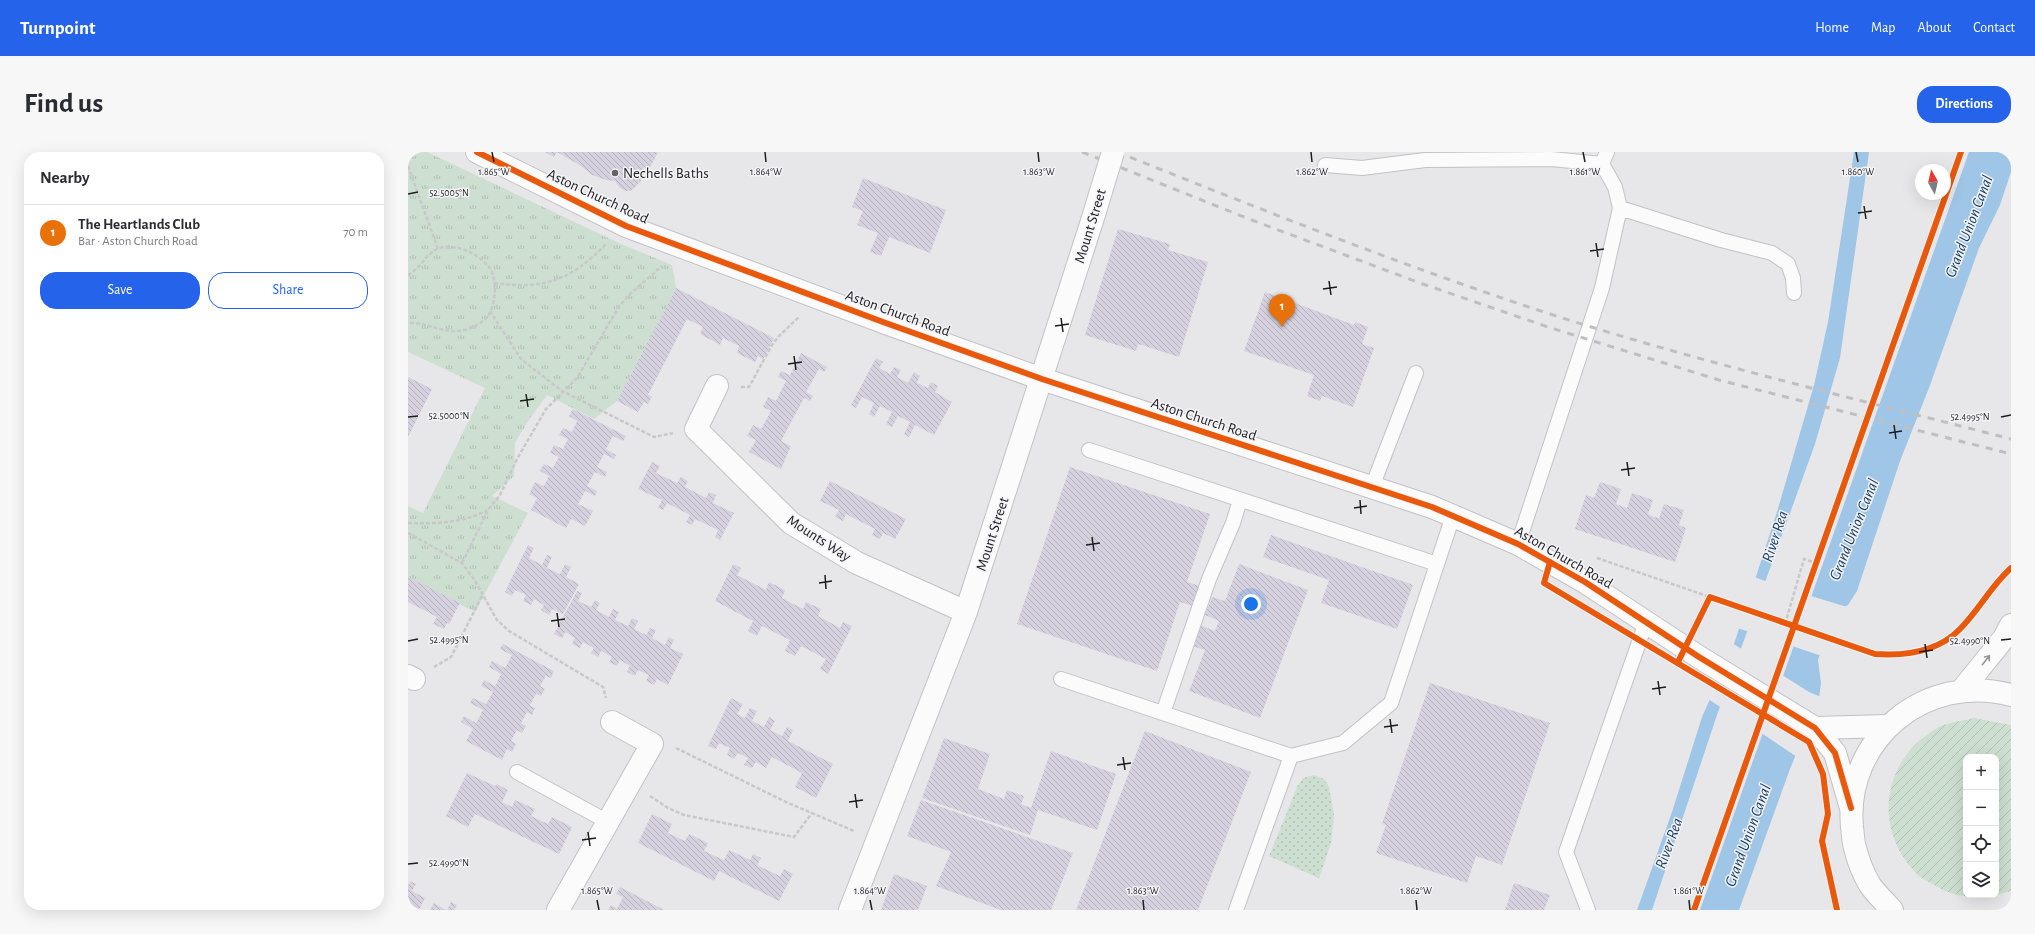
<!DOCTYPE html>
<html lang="en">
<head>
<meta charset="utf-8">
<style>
	:root { --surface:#fff; --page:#f7f7f7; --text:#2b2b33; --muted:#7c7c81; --line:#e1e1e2; --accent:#2563eb }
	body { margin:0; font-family:"Alegreya Sans",sans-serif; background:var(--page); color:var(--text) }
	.controls { position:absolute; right:12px; bottom:12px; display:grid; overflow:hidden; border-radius:8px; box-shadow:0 4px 16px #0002 }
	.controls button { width:36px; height:36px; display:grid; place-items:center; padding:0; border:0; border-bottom:1px solid var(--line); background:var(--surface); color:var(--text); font:20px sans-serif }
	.compass { position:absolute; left:1507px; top:12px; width:36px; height:36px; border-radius:50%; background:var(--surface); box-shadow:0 4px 16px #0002; rotate:352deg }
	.you { position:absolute; left:843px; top:452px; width:14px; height:14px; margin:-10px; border:3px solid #fff; border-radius:50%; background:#1a73e8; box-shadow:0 0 0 6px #1a73e833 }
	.badge { display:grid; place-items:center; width:26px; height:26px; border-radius:50%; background:var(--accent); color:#fff; font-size:13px; font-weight:700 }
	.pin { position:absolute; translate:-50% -33px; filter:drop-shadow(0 1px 2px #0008) }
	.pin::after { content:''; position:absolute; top:21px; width:14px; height:12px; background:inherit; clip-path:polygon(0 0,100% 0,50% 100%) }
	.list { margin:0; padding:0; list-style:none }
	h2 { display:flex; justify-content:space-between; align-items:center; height:52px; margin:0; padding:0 16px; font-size:17px }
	h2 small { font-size:13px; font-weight:400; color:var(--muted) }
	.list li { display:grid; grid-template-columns:26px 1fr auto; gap:12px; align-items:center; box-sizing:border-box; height:56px; padding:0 16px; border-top:1px solid var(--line) }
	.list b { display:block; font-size:15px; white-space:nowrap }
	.list p { margin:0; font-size:13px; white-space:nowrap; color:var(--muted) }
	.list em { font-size:13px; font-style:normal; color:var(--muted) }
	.actions { display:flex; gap:8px; padding:12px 16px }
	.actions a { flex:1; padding:9px 0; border:1px solid var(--accent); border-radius:16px; text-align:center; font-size:14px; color:var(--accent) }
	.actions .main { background:var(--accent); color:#fff }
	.icon { flex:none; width:22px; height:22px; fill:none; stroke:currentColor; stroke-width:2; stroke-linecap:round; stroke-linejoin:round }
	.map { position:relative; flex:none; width:1603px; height:758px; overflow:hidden; border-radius:16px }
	header { display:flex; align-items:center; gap:24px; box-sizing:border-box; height:56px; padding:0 20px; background:var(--accent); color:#fff }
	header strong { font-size:19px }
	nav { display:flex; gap:22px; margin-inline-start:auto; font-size:14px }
	.intro { display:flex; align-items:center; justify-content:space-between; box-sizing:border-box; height:96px; padding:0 24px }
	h1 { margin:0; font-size:28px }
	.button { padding:10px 18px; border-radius:16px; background:var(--accent); color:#fff; font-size:14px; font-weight:700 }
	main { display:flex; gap:24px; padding:0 24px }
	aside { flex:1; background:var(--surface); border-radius:16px; box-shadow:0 4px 16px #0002 }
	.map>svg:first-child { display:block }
	.grass { fill:url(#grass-dots) }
	.park { fill:url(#park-tufts) }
	.garden { fill:url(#garden-furrows) }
	.water { fill:#a0c6e7 }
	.pier { fill:#e7e7ea }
	.building { fill:url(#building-back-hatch) }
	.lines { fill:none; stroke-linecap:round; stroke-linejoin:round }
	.lane-casing { stroke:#c2c2c5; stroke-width:16 }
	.street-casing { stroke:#c2c2c5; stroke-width:24 }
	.primary-casing { stroke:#c2c2c5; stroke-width:24 }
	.path { stroke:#c8c8c9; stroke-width:2.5; stroke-dasharray:4 2; stroke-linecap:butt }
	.lane { stroke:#fbfbfc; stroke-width:14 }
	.street { stroke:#fbfbfc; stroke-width:22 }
	.primary { stroke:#fbfbfc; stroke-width:22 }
	.rail { stroke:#bfbfc0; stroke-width:3; stroke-dasharray:7 7; stroke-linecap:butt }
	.street-bridge-casing { stroke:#c2c2c5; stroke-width:24; stroke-linecap:butt }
	.street-bridge { stroke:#fbfbfc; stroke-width:22 }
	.cycleway-casing { stroke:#f4f3f8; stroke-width:8 }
	.cycleway { stroke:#e8590c; stroke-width:6 }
	.oneway { stroke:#979798 }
	.ticks { fill:none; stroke:#1d1d1e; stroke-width:1.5 }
	.poi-dot { fill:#646465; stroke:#f4f3f8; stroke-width:1.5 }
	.labels { text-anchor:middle; stroke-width:3; stroke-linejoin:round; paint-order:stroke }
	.poi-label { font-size:15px; fill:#1d1d1e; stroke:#f4f3f8; text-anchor:start }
	.street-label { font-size:15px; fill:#1d1d1e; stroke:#f4f3f8 }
	.water-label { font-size:16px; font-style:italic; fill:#113a59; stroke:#f4f3f8 }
	.ticks-label { font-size:10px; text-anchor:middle; fill:#1d1d1e; stroke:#f4f3f8; stroke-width:3; stroke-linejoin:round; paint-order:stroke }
</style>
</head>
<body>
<header>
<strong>Turnpoint</strong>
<nav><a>Home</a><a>Map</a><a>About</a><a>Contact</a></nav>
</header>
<div class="intro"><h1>Find us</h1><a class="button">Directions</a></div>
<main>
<aside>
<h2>Nearby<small></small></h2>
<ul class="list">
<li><span class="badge" style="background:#e8710a">1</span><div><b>The Heartlands Club</b><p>Bar · Aston Church Road</p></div><em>70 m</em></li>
</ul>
<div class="actions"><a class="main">Save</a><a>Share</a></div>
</aside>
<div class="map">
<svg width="1603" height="758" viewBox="0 0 1603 758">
	<defs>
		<pattern id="grass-dots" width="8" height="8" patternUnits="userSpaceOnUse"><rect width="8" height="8" fill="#cddfd0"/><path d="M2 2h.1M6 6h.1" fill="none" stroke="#b0bfb2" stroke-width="1.8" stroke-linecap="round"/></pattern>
		<pattern id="park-tufts" width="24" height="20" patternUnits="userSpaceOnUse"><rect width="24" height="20" fill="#cddfd0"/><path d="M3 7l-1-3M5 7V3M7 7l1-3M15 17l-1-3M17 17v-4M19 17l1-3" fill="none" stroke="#b0bfb2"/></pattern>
		<pattern id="garden-furrows" width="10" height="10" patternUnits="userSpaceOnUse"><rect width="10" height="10" fill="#cddfd0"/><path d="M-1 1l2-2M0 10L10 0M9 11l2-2" fill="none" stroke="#b0bfb2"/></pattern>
		<pattern id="building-back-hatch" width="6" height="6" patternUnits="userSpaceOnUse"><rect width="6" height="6" fill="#d6d1de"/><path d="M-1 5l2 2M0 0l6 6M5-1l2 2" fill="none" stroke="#b7b3be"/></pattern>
	</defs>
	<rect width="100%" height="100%" fill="#e7e7ea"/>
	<path class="grass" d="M906 623 916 627 921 635 926 663 923 691 911 726 861 704 890 633 895 626Z"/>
	<path class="park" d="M0 0H19L213 92 264 113 268 136 209 249 186 267 139 243 122 266 107 291 106 324 84 344 120 361 67 460 0 425V354L15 361 77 236 0 200Z"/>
	<path class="garden" d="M1566 566 1603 573V739L1588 743V605H1558V743H1586C1566 748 1543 744 1526 733 1520 729 1512 726 1508 721 1463 674 1475 606 1531 575 1541 570 1556 569 1566 566Z"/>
	<path class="water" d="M1446 0H1461L1432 206 1407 292 1309 563 1244 758H1229L1264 660 1294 565 1325 495 1369 360 1406 233 1420 170Z
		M1561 0H1603V20L1592 53 1571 96 1521 236 1492 309 1449 439 1440 453 1428 459 1410 508 1413 531 1411 546 1382 617 1331 758H1292Z"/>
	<path class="pier" d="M1346 425 1360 430 1342 480 1329 476Z
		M1403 444 1439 455 1430 460 1414 504 1384 494Z
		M1324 491 1335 498 1314 556 1300 547Z
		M1374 523 1401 540 1413 545 1389 605 1352 580Z"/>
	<path class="building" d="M137 0H250L240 19 236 15 232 23 233 29 223 39H217L211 35 207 29 198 28 184 23 173 14 149 0 146 5Z
		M455 26 538 58 522 101 481 85 473 104 462 100 470 81 449 73 455 59 444 55Z
		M710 77 762 92 760 98 800 110 771 205 730 192 728 199 677 183Z
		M268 136 366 186 355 207 350 204 347 210 329 201 331 194 315 186 312 193 292 182 295 175 279 167 240 243 244 245 240 252 236 250 230 260 209 249Z
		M857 140 946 173 947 170 960 175 954 192 966 196 945 255 914 244 912 249 899 244 906 223 836 199Z
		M393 201 419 215 416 220 411 217 398 240 405 244 402 249 396 246 373 289 383 294 373 317 341 300 348 288 339 284 345 273 353 277 363 259 355 255 360 245 368 249 378 229 370 225 373 219 382 223Z
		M468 206 475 210 471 216 482 222 486 215 493 218 489 225 500 231 506 220 512 224 509 231 520 236 523 230 530 234 527 240 544 250 526 283 507 273 501 285 496 282 502 270 490 264 484 275 478 272 484 260 472 254 466 265 461 262 466 251 454 245 448 256 443 253Z
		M0 225 24 237 0 285Z
		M165 257 218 284 215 289 205 284 198 297 208 303 206 307 196 302 189 315 199 320 197 325 187 320 179 334 189 339 187 344 177 339 170 352 185 359 177 374 163 367 158 376 123 358 129 346 121 342 127 330 136 334 141 324 132 319 136 312 145 316 151 305 142 301 146 293 155 297 160 287 151 283 155 276 164 280 169 269 161 264Z
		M244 310 252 314 248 321 269 331 273 325 280 329 277 335 298 346 301 340 308 343 305 351 326 361 312 388 307 385 310 378 287 367 284 373 278 370 282 363 259 351 255 358 250 356 254 348 230 337Z
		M662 315 802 362 779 430 792 434 785 454 772 450 749 519 609 472Z
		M422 329 498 367 487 387 475 381 472 387 464 383 467 377 438 362 435 369 427 365 431 358 412 349Z
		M1192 330 1213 337 1208 352 1213 354 1219 356 1224 341 1245 348 1240 362 1246 365 1251 366 1256 352 1276 358 1271 373 1278 376 1267 410 1167 377 1178 343 1186 346Z
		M863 383 1005 433 989 477 913 451 921 428 855 405Z
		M120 393 126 396 121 406 134 413 139 403 144 405 139 416 152 422 157 412 163 415 158 425 171 432 155 462 144 457 141 463 133 458 136 453 126 447 123 453 115 449 118 443 107 438 104 444 97 440Z
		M325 412 333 416 329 423 358 438 361 430 377 438 374 446 395 457 398 450 413 457 410 464 432 476 435 470 444 474 420 522 412 517 418 507 393 494 387 504 377 499 382 488 354 474 349 484 340 479 345 469 307 449Z
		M831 412 900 438 852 566 781 539 797 498 784 494 792 473 807 479 811 469 797 463 804 445 817 449Z
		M0 425 52 451 41 472 39 471 36 477 25 472 29 465 0 450Z
		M169 439 174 441 170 449 183 455 187 448 192 451 188 458 201 465 205 457 211 460 207 468 220 474 224 466 230 469 226 477 238 483 242 476 248 478 244 486 257 493 261 485 266 488 262 496 275 502 260 533 249 527 246 533 238 529 241 523 230 518 227 524 219 520 222 514 212 508 209 514 201 510 204 505 193 499 190 505 183 501 186 496 175 490 172 496 164 492 167 486 157 480 154 486 146 482Z
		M95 492 146 519 143 526 138 524 132 534 137 537 133 544 128 542 122 553 127 556 124 563 119 560 113 571 118 574 114 581 109 578 103 589 108 592 104 600 99 597 94 608 58 589 65 577 53 570 56 564 68 571 75 558 62 551 65 546 78 552 85 540 73 534 76 528 87 534 93 522 81 515 84 509 97 516 104 503 92 497Z
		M1022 531 1142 571 1094 713 1068 704 1059 731 968 701 978 673 974 672Z
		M323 546 335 552 329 562 337 566 342 556 349 559 344 569 356 575 361 565 367 569 362 578 374 584 379 575 385 578 380 589 425 612 408 646 387 635 394 621 364 605 358 616 348 610 344 616 336 613 340 606 330 601 326 607 319 603 322 596 311 591 308 597 300 594Z
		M737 579 843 620 790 758H668Z
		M536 586 582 602 570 637 596 647 599 638 616 644 613 652 623 656 643 599 708 622 689 678 630 658 622 683 514 646Z
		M59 621 87 634 89 632 100 638 94 650 104 655 107 648 127 657 123 664 140 672 144 665 164 675 151 702 67 662 60 675 38 664Z
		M513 648 665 701 643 758H593L528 734 543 700 499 684Z
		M244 662 264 672 260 681 277 689 281 682 300 691 296 699 316 708 321 698 342 708 345 702 353 706 349 713 372 724 376 717 385 722 371 749 311 719 306 729 230 691Z
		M486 722 519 734 510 758H473Z
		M2 729 8 732 4 739 17 746 11 758H0V734Z
		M1106 731 1142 743 1136 758H1097Z
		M212 735 256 758H200L203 753 209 757 215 745 208 742Z
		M43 750 49 753 46 758H39Z
		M26 751 38 758H22Z"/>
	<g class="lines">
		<g class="lane-casing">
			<path id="lane" d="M1194 12 1199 0
				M917 13 954 16 1017 8 1143 7 1194 12 1207 35 1212 56 1194 136 1110 392
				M1212 56 1313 88 1364 101 1380 112 1385 126 1386 141
				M681 298 1029 412
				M964 335 1008 221
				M653 527 883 604
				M755 561 801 427 825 371 832 348
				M109 620 200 670
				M828 758 883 604 935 591 983 551 1045 364
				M1180 758 1158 700 1238 470"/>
		</g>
		<g class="street-casing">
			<path id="street" d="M69 0 218 74 475 170 634 227 1024 355 1110 392 1177 430 1291 505 1407 576 1427 601 1443 656
				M309 234 288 277 383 371 449 411 558 460
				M0 524 6 527
				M1407 576 1480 574
				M150 758 244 592 204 570
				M442 758 558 460 684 69"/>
		</g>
		<g class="primary-casing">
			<path id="primary" d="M1554 538 1596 486 1603 473
				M1484 758C1477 750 1468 742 1462 733 1456 723 1450 708 1447 696 1445 690 1445 682 1444 675 1436 587 1518 520 1603 543"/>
		</g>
		<path class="path" d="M0 14 30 97
			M0 123C12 117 17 103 29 97 35 94 44 95 50 96 61 98 74 106 81 115 90 127 88 152 80 164 75 171 64 176 56 178 36 183 20 170 0 171
			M86 131C137 138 163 128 198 92
			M82 159 113 207 154 239 246 285 265 281
			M333 235H341L364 193 371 184 391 165
			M0 371C26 372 57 371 79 358
			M0 381 54 411 66 427 89 468 101 479 195 535 198 546
			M1189 406 1302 445
			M54 411 80 358 92 343 109 307 138 257 169 226 210 156 222 142 254 114
			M1377 472 1396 407 1409 411
			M26 515 43 505 74 444
			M268 596 378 650 446 679
			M242 644 260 656 276 663 386 685 404 661"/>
		<use href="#lane" class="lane"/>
		<use href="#street" class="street"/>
		<use href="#primary" class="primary"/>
		<path class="rail" d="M674 0 841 67 1012 131 1140 175 1311 228 1603 302
			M709 0C852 57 995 114 1142 162 1294 211 1449 247 1603 287"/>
		<g class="street-bridge-casing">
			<path id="street-bridge" d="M684 69 705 0"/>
		</g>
		<use href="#street-bridge" class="street-bridge"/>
		<g class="cycleway-casing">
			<path id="cycleway" d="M69 0 218 74 475 170 634 227 1024 355 1110 392 1177 430 1291 505 1407 576 1427 601 1443 656
				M1142 410 1136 431 1401 590 1415 622 1420 662 1414 689 1429 758
				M1270 510 1302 445 1467 502C1497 504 1530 500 1552 477 1571 458 1583 434 1603 416
				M1286 758 1553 0"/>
		</g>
		<use href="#cycleway" class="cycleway"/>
	</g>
	<defs><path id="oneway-shaft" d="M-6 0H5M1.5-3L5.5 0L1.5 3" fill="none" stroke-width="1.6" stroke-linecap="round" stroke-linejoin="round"/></defs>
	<use class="oneway" href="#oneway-shaft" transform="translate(1578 508) rotate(-52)"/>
	<path class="ticks" d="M84 0 86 10M357 0 358 10M630 0 631 10M903 0 904 10M1175 0 1177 10M1448 0 1450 10M0 42 10 40M1456 54 1458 67M1450 61 1464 59M1188 91 1190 105M1182 99 1196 97M921 129 923 143M915 137 929 135M653 166 655 180M647 174 661 172M386 204 388 218M380 212 394 210M118 242 120 255M112 249 126 247M0 265 10 264M1593 265 1603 263M1486 273 1488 287M1481 281 1494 279M1219 310 1221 324M1213 318 1227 316M952 348 953 362M946 356 959 354M684 385 686 399M678 393 692 391M417 423 418 437M411 431 424 429M149 461 151 475M143 469 157 467M1593 488 1603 487M0 489 10 487M1517 492 1519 506M1511 500 1525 498M1250 529 1252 543M1244 537 1258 535M982 567 984 581M976 575 990 573M715 605 717 618M709 613 723 611M447 642 449 656M441 650 455 648M180 680 182 694M174 688 188 686M0 712 10 711M189 748 191 758M462 748 464 758M735 748 736 758M1008 748 1009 758M1281 748 1282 758"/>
	<circle class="poi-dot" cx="207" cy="21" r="4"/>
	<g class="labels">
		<g class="poi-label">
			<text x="215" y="26">Nechells Baths</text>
		</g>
		<g class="street-label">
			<text transform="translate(190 44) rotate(25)" y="5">Aston Church Road</text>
			<text transform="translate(682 74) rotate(-73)" y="5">Mount Street</text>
			<text transform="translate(490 161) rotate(20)" y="5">Aston Church Road</text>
			<text transform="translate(796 267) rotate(18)" y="5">Aston Church Road</text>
			<text transform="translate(584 382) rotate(-72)" y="5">Mount Street</text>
			<text transform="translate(411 386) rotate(33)" y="5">Mounts Way</text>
			<text transform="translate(1156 405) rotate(30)" y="5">Aston Church Road</text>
		</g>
		<g class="water-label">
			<text transform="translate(1560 74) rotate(-69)" y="6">Grand Union Canal</text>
			<text transform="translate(1445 377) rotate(-68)" y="6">Grand Union Canal</text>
			<text transform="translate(1366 384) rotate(-72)" y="6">River Rea</text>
			<text transform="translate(1339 683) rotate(-70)" y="6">Grand Union Canal</text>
			<text transform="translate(1260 691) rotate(-70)" y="6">River Rea</text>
		</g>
	</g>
	<g class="ticks-label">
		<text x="86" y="23">1.865°W</text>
		<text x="358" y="23">1.864°W</text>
		<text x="631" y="23">1.863°W</text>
		<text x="904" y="23">1.862°W</text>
		<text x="1177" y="23">1.861°W</text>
		<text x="1450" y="23">1.860°W</text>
		<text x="41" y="44">52.5005°N</text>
		<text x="41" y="267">52.5000°N</text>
		<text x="1562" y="268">52.4995°N</text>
		<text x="41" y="491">52.4995°N</text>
		<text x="1562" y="492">52.4990°N</text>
		<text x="41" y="714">52.4990°N</text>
		<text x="189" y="742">1.865°W</text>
		<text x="462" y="742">1.864°W</text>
		<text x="735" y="742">1.863°W</text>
		<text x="1008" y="742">1.862°W</text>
		<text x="1281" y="742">1.861°W</text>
	</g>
</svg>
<div class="controls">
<button>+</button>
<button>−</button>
<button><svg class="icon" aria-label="locate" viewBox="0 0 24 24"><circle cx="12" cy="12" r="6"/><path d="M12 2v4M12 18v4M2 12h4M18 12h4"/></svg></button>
<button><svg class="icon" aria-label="layers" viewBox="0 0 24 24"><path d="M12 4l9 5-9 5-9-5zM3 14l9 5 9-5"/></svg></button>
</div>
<svg class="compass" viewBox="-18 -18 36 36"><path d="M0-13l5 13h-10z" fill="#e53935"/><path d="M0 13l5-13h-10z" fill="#7c7c81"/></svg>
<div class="you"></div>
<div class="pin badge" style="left:874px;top:175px;background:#e8710a">1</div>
</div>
</main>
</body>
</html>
